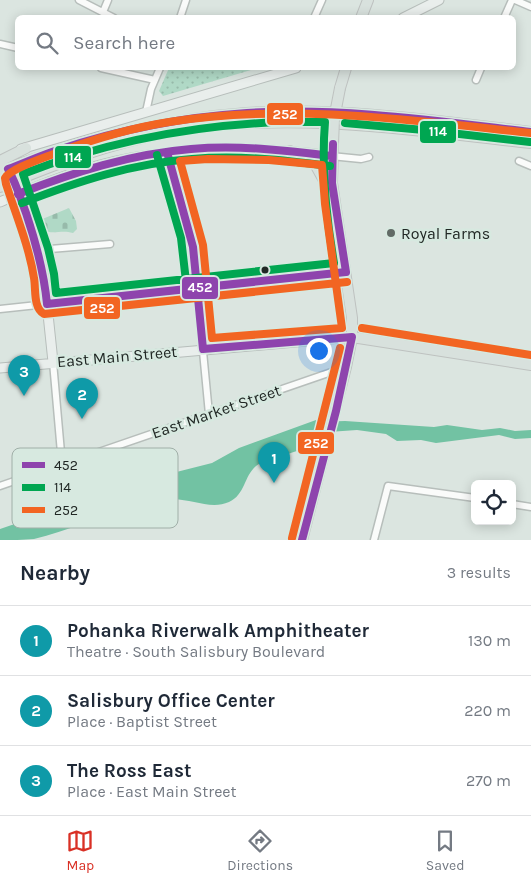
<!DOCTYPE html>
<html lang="en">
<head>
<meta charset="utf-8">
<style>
	:root { --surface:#fff; --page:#f2f2f3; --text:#1f2937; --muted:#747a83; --line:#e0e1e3; --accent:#d93025 }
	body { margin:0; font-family:Karla,sans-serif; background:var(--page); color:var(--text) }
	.controls { position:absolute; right:15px; bottom:15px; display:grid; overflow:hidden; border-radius:8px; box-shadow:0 2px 12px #0003 }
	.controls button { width:45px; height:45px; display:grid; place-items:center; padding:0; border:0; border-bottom:1px solid var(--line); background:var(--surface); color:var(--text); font:25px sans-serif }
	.you { position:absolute; left:318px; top:350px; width:18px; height:18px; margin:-12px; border:4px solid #fff; border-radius:50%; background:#1a73e8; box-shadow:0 0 0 8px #1a73e833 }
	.badge { display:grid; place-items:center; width:32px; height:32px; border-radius:50%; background:var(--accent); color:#fff; font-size:16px; font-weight:700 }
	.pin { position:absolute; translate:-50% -41px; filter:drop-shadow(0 1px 2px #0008) }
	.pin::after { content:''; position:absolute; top:26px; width:18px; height:15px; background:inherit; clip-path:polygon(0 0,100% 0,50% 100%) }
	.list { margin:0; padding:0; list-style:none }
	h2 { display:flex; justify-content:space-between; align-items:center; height:65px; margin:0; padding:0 20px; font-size:21px }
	h2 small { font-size:16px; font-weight:400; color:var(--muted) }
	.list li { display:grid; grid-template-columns:32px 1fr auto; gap:15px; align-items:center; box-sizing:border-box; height:70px; padding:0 20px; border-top:1px solid var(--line) }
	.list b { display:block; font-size:19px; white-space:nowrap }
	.list p { margin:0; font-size:16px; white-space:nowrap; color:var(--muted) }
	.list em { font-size:16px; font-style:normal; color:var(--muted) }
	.icon { flex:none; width:28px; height:28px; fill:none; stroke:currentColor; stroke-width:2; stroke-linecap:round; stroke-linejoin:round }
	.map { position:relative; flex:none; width:531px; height:540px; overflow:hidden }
	.search { position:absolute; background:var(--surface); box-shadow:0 2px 12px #0003; left:15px; right:15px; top:15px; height:55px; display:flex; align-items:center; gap:12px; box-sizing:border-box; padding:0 18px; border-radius:8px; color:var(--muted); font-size:19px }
	.sheet { height:275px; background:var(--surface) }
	nav { display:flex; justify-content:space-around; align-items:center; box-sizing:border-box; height:70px; border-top:1px solid var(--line); background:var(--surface); font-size:14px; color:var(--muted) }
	nav a { display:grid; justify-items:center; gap:2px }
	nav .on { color:var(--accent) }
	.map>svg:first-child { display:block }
	.cemetery { fill:url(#cemetery-stones) }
	.park { fill:url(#park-dots) }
	.water { fill:#72c2a3 }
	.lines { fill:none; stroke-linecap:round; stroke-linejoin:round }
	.street-casing { stroke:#b7bebb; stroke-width:9 }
	.secondary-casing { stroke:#b7bebb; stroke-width:11 }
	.primary-casing { stroke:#bec2c0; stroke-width:12 }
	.street { stroke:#fafbfa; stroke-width:6 }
	.secondary { stroke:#e9eeec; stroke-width:9 }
	.primary { stroke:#d8e1dd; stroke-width:10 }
	.primary-bridge-casing { stroke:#bec2c0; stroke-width:12; stroke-linecap:butt }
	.primary-bridge { stroke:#d8e1dd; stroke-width:10 }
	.bus-1-casing { stroke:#d7e9e0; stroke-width:11 }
	.bus-2-casing { stroke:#d7e9e0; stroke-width:11 }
	.bus-3-casing { stroke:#d7e9e0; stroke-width:11 }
	.bus-1 { stroke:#8e44ad; stroke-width:8 }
	.bus-2 { stroke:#00a651; stroke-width:8 }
	.bus-3 { stroke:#f26522; stroke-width:8 }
	.poi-dot { fill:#626a66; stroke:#d7e9e0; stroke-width:2 }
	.bus-dot { fill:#212825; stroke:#d7e9e0; stroke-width:2 }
	.labels { text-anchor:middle; stroke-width:5; stroke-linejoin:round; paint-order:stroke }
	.poi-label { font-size:16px; fill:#212825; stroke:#d7e9e0; text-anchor:start }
	.street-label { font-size:16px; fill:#212825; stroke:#d7e9e0 }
	.key { fill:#d7e9e0; stroke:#a0afa8; stroke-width:1 }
	.key-label { font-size:14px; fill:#212825 }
	.line-badge { stroke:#d7e9e0; stroke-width:2 }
	.badge-label { font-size:14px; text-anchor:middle; font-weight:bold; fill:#fff }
</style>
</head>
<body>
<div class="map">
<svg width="531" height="540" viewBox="0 0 531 540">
	<defs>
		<pattern id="cemetery-stones" width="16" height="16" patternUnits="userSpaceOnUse" patternTransform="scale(1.25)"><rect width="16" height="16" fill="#b0d9c6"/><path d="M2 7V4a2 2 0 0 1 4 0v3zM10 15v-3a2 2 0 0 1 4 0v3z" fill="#97baaa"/></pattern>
		<pattern id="park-dots" width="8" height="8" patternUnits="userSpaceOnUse" patternTransform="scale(1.25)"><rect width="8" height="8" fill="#b0d9c6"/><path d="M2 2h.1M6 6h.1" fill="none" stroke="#97baaa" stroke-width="1.8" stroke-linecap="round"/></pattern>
	</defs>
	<rect width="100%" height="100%" fill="#dbe5e0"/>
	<path class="cemetery" d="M69 208 76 221 77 229 73 233C60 229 53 236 42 229L40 220Z"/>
	<path class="park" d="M169 68H250L251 70 163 96 159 91Z"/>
	<path class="water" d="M316 420 317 422 345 421 434 427 447 425 482 430 500 428 515 431 531 430V438L515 439 499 435 436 443 421 440 397 441 386 434 357 430 314 433C311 437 309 443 306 446 295 455 269 456 256 466 244 476 245 495 229 502 209 511 187 496 166 500 120 507 79 528 34 539 24 540 11 540 0 540V529L141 481 212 463 239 448Z"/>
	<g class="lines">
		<g class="street-casing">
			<path id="street" d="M79 0 114 18
				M515 0 531 7
				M103 12 108 0
				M180 18 186 0
				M314 18 322 0
				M504 18 512 0
				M0 44 18 48
				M101 68 155 80
				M476 80 481 68
				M146 112 151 89 160 68
				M167 152 193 247 209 414
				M331 156 361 159 369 157
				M519 161 531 166
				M38 250 110 244
				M0 309 346 272
				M53 362 62 464
				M0 486 346 367
				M512 504 531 507
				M374 540 388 486 475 498"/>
		</g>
		<g class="secondary-casing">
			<path id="secondary" d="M403 18 439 0
				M21 149 296 68
				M8 169 15 181 38 250 44 276 53 362
				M0 202C33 188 66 174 100 165 176 145 254 146 331 156
				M0 368 352 337"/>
		</g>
		<g class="primary-casing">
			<path id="primary" d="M361 18 368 0
				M340 88 346 68
				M290 151 315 164 331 193
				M0 161 26 148
				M0 171C79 142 162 119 247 113 342 107 437 121 531 132
				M0 187C55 164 110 143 169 132 291 110 410 130 531 143
				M352 337 531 365
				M302 540 346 367 352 337V318L332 183 333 144"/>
		</g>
		<use href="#street" class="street"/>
		<use href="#secondary" class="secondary"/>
		<use href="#primary" class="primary"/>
		<g class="primary-bridge-casing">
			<path id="primary-bridge" d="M333 144 334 119 340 88"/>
		</g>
		<use href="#primary-bridge" class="primary-bridge"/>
		<g class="bus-1-casing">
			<path id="bus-1" d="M333 144 332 183 346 272 47 304C44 272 36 243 26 213 20 197 16 183 8 169 25 163 41 155 58 150 118 130 184 117 247 113 342 107 437 121 531 132
				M167 152 193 247 203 349 352 337 336 411 302 540
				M18 194C74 172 131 154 191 149 237 145 285 150 331 156"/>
		</g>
		<g class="bus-2-casing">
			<path id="bus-2" d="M283 122H325C321 170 326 216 334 263L56 293 54 274 48 248 23 174C106 142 193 125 283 122Z
				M345 123 424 130 530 142
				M157 155 181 238 187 290
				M22 203C76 182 133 163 192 159 238 155 284 160 330 166"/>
		</g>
		<g class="bus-3-casing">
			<path id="bus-3" d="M208 159 269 160 322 165 325 204 342 328 212 338 203 245 180 161Z
				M347 282 44 314C33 308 36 289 34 278 29 246 16 215 6 184L5 178C11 168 47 157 59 152 94 139 131 128 169 122 290 103 410 120 531 133
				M362 328 531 355
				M292 538 340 348"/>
		</g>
		<use href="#bus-1" class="bus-1"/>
		<use href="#bus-2" class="bus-2"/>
		<use href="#bus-3" class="bus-3"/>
	</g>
	<circle class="poi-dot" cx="391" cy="233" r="5"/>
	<circle class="bus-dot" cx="265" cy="270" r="4.5"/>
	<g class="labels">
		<g class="poi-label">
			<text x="401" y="239">Royal Farms</text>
		</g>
		<g class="street-label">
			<text transform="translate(117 356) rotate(-5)" y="6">East Main Street</text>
			<text transform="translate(216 411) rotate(-19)" y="6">East Market Street</text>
		</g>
	</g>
	<rect x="12" y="448" width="166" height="80" rx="8" class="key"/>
	<rect x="22" y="462" width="23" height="6" fill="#8e44ad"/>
	<rect x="22" y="484" width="23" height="7" fill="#00a651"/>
	<rect x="22" y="507" width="23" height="6" fill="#f26522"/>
	<g class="key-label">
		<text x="54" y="470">452</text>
		<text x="54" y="492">114</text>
		<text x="54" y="515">252</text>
	</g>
	<g class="line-badge">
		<rect x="266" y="102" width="38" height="24" rx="5" fill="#f26522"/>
		<rect x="419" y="120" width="38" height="24" rx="5" fill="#00a651"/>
		<rect x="54" y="145" width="38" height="24" rx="5" fill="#00a651"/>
		<rect x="181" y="276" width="38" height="24" rx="5" fill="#8e44ad"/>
		<rect x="83" y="296" width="38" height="24" rx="5" fill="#f26522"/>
		<rect x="297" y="431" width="38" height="24" rx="5" fill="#f26522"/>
	</g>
	<g class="badge-label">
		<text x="285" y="119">252</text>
		<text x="438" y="136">114</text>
		<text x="73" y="162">114</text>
		<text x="200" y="292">452</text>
		<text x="102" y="313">252</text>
		<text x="316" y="448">252</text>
	</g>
</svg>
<div class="controls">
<button><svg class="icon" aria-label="locate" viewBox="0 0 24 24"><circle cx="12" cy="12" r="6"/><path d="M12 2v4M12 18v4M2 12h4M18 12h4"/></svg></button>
</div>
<div class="you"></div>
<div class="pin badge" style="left:274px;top:483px;background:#0f9aa8">1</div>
<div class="pin badge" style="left:82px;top:419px;background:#0f9aa8">2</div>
<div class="pin badge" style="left:24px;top:396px;background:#0f9aa8">3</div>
<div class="search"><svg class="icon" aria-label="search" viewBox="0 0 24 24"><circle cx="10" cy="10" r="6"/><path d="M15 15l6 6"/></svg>Search here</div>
</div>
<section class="sheet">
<h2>Nearby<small>3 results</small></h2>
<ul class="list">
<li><span class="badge" style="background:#0f9aa8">1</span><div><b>Pohanka Riverwalk Amphitheater</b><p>Theatre · South Salisbury Boulevard</p></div><em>130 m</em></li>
<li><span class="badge" style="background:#0f9aa8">2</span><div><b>Salisbury Office Center</b><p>Place · Baptist Street</p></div><em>220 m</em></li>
<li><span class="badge" style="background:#0f9aa8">3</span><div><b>The Ross East</b><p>Place · East Main Street</p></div><em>270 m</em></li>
</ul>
</section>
<nav>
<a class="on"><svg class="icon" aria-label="map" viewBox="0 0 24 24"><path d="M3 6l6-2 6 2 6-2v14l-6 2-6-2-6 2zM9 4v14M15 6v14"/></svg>Map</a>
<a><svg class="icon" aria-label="directions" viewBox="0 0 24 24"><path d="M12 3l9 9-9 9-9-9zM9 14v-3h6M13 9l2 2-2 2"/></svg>Directions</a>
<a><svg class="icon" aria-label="saved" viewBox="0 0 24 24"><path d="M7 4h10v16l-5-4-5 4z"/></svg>Saved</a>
</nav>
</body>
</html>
